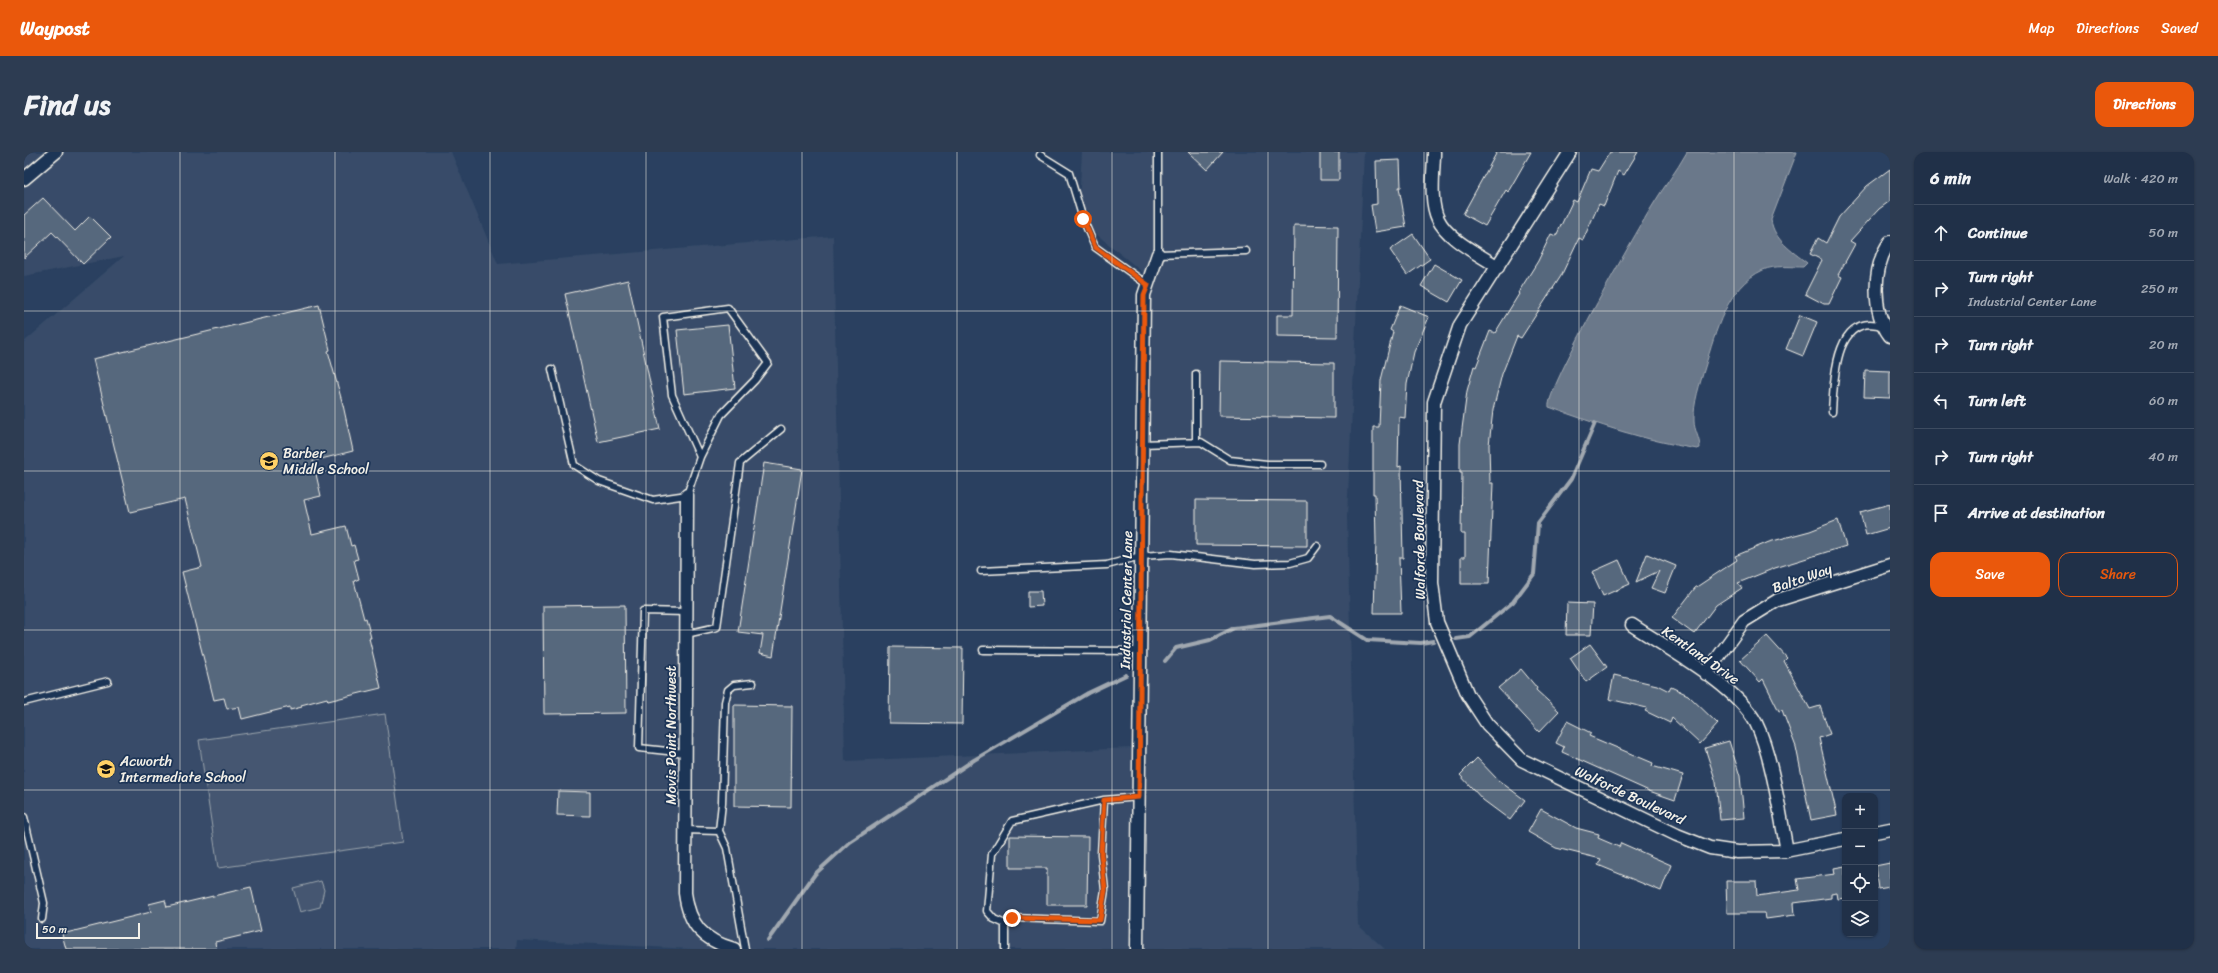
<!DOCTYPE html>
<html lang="en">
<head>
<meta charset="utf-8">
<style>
	:root { --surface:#203048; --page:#2d3c52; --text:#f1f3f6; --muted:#a2a9b4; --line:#3d4b60; --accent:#ea580c }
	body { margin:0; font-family:Sriracha,sans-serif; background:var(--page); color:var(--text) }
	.controls { position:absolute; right:12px; bottom:12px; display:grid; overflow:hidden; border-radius:8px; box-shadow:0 1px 3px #0004 }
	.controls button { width:36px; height:36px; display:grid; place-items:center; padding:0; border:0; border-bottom:1px solid var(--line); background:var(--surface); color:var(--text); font:20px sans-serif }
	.scale { position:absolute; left:12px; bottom:10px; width:104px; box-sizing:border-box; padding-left:4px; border:2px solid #f4f1e8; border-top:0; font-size:11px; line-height:14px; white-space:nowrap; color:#f4f1e8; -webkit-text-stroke:3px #1d3557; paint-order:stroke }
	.stop { position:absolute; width:12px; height:12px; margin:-9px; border:3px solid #ea580c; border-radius:50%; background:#fff }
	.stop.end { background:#ea580c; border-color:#fff; box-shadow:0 1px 4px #0008 }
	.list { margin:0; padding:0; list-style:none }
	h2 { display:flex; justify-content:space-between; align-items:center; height:52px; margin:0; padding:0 16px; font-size:17px }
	h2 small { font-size:13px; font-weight:400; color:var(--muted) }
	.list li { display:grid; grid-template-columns:26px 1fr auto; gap:12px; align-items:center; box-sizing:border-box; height:56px; padding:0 16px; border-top:1px solid var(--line) }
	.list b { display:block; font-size:15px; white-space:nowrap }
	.list p { margin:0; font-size:13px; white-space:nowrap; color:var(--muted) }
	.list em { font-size:13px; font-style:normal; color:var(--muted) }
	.actions { display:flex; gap:8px; padding:12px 16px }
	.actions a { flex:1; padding:9px 0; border:1px solid var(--accent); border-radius:12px; text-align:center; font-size:14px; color:var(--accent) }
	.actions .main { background:var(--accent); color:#fff }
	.icon { flex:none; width:22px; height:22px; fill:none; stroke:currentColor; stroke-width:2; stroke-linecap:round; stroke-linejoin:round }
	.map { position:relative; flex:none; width:1866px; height:797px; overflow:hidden; border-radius:12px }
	header { display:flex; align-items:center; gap:24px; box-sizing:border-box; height:56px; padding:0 20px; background:var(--accent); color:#fff }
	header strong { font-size:19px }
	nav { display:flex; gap:22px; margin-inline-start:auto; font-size:14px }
	.intro { display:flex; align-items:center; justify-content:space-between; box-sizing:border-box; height:96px; padding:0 24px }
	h1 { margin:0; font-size:28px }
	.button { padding:10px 18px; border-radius:12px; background:var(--accent); color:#fff; font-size:14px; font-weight:700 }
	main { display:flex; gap:24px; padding:0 24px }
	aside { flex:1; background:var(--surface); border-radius:12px; box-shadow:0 1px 3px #0004 }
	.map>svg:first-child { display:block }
	.built { fill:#374c69 }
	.green { fill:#445771; stroke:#9ca4ac }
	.water { fill:#6a788a; stroke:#a1a8b0 }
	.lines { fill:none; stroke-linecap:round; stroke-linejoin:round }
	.stream { stroke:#a1a8b0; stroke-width:4 }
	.building { fill:#56677d; stroke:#f4f1e8 }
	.service-casing { stroke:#f4f1e8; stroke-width:9 }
	.minor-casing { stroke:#f4f1e8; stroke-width:15 }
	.service { stroke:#1d3557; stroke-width:6 }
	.minor { stroke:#1d3557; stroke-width:12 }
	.route { stroke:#ea580c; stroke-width:5 }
	.grid { fill:none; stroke:#f4f1e8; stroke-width:1; stroke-opacity:0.55 }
	.labels { text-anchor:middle; stroke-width:3.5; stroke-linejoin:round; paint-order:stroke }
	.poi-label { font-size:14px; fill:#f4f1e8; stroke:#1d3557; text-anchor:start }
	.street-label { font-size:14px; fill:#f4f1e8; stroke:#1d3557 }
</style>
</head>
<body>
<header>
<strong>Waypost</strong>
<nav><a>Map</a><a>Directions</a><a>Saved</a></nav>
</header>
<div class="intro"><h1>Find us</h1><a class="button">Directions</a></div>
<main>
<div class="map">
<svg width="1866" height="797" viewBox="0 0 1866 797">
	<rect width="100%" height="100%" fill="#2a4060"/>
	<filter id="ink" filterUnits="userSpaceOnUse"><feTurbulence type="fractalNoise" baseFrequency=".025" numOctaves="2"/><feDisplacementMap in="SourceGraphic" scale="8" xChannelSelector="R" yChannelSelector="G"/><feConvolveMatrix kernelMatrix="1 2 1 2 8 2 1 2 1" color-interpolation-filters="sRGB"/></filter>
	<g filter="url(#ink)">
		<path class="built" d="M0 0H427L474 112 809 84 821 609 1107 596 1128 128 1054 67 1058 0H1340L1323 365 1334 773 1361 797H667L493 788 492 797H0V190L100 104 0 124Z"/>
		<path class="green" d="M361 562 379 690 194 716 175 588Z
			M297 729 300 738 296 755 276 760 269 736Z"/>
		<path class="water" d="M1663 0H1773L1747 68C1750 88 1768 99 1783 111L1779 115C1767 115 1750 113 1739 118 1702 135 1692 180 1681 215 1676 232 1669 251 1670 269 1670 278 1676 286 1676 296L1673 297C1620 288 1575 273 1525 255 1521 239 1612 81 1627 56 1638 37 1652 20 1663 0Z"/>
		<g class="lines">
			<path class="stream" d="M1432 487 1446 485 1489 450 1510 422 1514 371 1547 327 1571 271
				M1141 509 1152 496 1186 488 1210 476 1306 464 1343 488 1397 491 1409 489
				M744 788 791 722 826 690 950 608 1064 541 1102 523"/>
		</g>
		<path class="building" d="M1164 0H1199L1183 18Z
			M1296 0H1315V28H1296Z
			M1473 0H1507L1484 40 1482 38 1461 74 1439 62Z
			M1586 0H1614L1600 23 1594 19 1580 54 1575 52 1559 88 1555 86 1537 124 1497 186 1493 184 1478 222 1469 258 1465 293 1466 331H1469L1465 432H1437V405H1441V382H1437L1438 320H1436V292L1443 239 1450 214 1452 215 1466 179 1471 181 1495 142 1494 141 1514 109 1527 82 1532 84 1549 48 1553 50 1567 17 1574 19Z
			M1376 8 1377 35H1375L1382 75 1351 80 1347 53 1353 52 1352 9Z
			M1866 17V49L1855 57 1826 89 1831 92 1814 123 1818 125 1805 152H1800L1781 142 1798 108 1786 102 1794 86 1802 91 1815 65 1843 34Z
			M19 46 51 79 66 64 87 85 59 112 28 80 0 106V63Z
			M1270 73 1314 74 1313 185 1253 184V163H1269Z
			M1389 82 1406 107 1383 123 1366 98Z
			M1410 112 1438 128 1425 150 1397 134Z
			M604 128 636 277 574 290 541 142Z
			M295 153 306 198 304 199 319 253 329 299 289 309 297 344 280 348 288 382 322 374 327 394 330 393 334 407 330 408 335 427 330 429 340 467 342 466 347 486H345L357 536 304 549 303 546 277 553 278 555 266 558V555L218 567 215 555 203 557 200 546 190 548 158 420 178 415 161 347 106 360 69 207Z
			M1376 153 1405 165 1390 200 1383 232 1381 266 1375 265 1374 315 1377 314 1379 406H1375L1377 461H1350L1352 390 1351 342H1349V275H1355L1357 228 1369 180 1366 178Z
			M1776 163 1793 170 1779 204 1762 197Z
			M704 173 711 236 660 242 653 178Z
			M1196 209 1310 211V266L1195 264Z
			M1841 218 1866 219V246L1840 245Z
			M740 311 778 317 749 504 736 501 739 483 714 480Z
			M1172 348 1283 349V394L1172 393Z
			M1866 352V376L1842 383 1836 360Z
			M1814 368 1822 394 1751 416 1714 431 1718 436 1692 453 1670 482 1648 466 1671 436 1713 408 1711 404 1745 390 1786 379Z
			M1623 402 1652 414 1641 441 1627 436 1635 419 1612 430Z
			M1595 408 1606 432 1579 444 1568 420Z
			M1004 439H1017L1018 454 1004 455Z
			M1543 451 1569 452 1567 483H1542Z
			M601 453 602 561 520 562 519 454Z
			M1743 484 1763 506 1760 509 1786 557 1796 554 1806 582 1795 586 1813 663 1787 668 1772 595 1758 558 1755 559 1739 527 1736 530 1716 508Z
			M1566 492 1583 515 1562 530 1546 506Z
			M866 495 939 496 938 572 865 571Z
			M1497 517 1513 536 1512 538 1535 559 1515 580 1474 536Z
			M1590 523 1633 533 1645 539 1647 535 1664 543 1694 572 1676 592 1648 566 1646 571 1621 559 1623 556 1585 547Z
			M710 553 768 554 767 655 710 654Z
			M1543 569 1567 581 1565 584 1629 611 1628 614 1659 623 1651 648 1625 639 1538 600 1540 595 1532 591Z
			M1705 589 1716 624 1720 666 1696 668 1692 630 1681 596Z
			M1453 606 1474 628 1501 648 1486 668 1459 648 1436 623Z
			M534 639 566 640V664L533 663Z
			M1517 657 1552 676 1575 682 1574 686 1595 695 1597 691 1647 713 1637 739 1574 713 1577 707 1532 696 1504 680Z
			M986 684 1064 685 1063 753H1023V716H986Z
			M1866 711V735L1854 737 1851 714Z
			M1821 714V746L1814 747 1813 741 1807 742V746L1770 751 1771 763 1742 767 1741 761H1703L1702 729H1732L1733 744 1775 738 1773 727 1811 722 1810 716Z
			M227 735 237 779 191 790 192 797H42L38 782 127 760 125 752 141 748 143 755Z"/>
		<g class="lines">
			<g class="service-casing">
				<path id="service" d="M1134 0V102L1222 99
					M1016 3 1045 21 1059 67 1071 95 1124 133
					M528 217 550 313 575 329 629 348 663 343 676 305 697 263 731 228 744 211 704 156 639 165 648 243 676 305
					M1808 260C1810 230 1810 160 1858 174
					M1172 290V222
					M1118 292 1177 290 1206 308 1243 312H1296
					M957 419 1083 413 1117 404 1147 402 1231 412 1266 411 1284 406 1293 394
					M662 482 693 475 716 311 757 277
					M959 498 1116 499
					M0 550 84 529
					M662 601 615 596 619 459 663 460
					M0 665 20 751 18 767
					M661 678 695 679 703 696 721 797
					M695 679 698 651 701 550 704 538 710 533 729 531
					M981 772 970 767 963 759 968 702 988 669 1080 648
					M981 797V772L988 766 1076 769 1081 738 1077 702 1080 648 1115 645"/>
			</g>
			<g class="minor-casing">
				<path id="minor" d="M1410 0C1410 20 1405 48 1414 67 1424 88 1455 102 1474 115
					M1546 0 1436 173 1410 250 1408 431 1413 470 1444 543 1463 572 1498 608 1653 683 1686 696 1713 700 1761 699 1821 687
					M0 27 32 0
					M1866 90C1848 115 1848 160 1866 184
					M663 343 661 741C665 773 679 788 710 797
					M1608 473C1644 497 1712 533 1732 571 1748 603 1756 663 1763 699
					M1682 522 1720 469 1754 448 1866 413
					M1851 680 1866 677
					M1113 797 1120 143 1134 102"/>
			</g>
			<use href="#service" class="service"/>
			<use href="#minor" class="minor"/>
		</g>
	</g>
	<g class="lines" filter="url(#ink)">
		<path class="route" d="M988 766 1076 768 1081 738 1077 702 1080 648 1115 645 1120 143 1124 133 1071 95 1059 67"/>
	</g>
	<path class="grid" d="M156 0V797M311 0V797M466 0V797M622 0V797M778 0V797M933 0V797M1088 0V797M1244 0V797M1400 0V797M1555 0V797M1710 0V797M0 159H1866M0 319H1866M0 478H1866M0 638H1866"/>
	<defs>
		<g id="school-disc" transform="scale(1)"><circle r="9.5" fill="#ffd166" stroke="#1d3557"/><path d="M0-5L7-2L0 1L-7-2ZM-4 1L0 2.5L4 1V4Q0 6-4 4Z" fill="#111"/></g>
	</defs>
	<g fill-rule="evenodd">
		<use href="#school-disc" x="245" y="309"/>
		<use href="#school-disc" x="82" y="617"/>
	</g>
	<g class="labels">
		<g class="poi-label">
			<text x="259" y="306">Barber<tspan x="259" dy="16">Middle School</tspan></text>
			<text x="96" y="614">Acworth<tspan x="96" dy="16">Intermediate School</tspan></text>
		</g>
		<g class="street-label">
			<text transform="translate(1395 388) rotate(-91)" y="5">Walforde Boulevard</text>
			<text transform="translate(1778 426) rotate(-19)" y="5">Balto Way</text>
			<text transform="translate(1102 448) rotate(-89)" y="5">Industrial Center Lane</text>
			<text transform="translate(1677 503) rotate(35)" y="5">Kentland Drive</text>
			<text transform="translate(647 583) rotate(-90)" y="5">Movis Point Northwest</text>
			<text transform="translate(1606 643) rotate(25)" y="5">Walforde Boulevard</text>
		</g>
	</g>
</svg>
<div class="controls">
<button>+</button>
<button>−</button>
<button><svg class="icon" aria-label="locate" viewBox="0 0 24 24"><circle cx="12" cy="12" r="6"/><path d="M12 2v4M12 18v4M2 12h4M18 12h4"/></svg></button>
<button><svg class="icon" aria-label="layers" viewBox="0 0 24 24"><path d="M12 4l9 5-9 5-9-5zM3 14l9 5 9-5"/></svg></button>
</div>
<div class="scale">50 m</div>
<div class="stop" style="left:1059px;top:67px"></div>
<div class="stop end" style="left:988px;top:766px"></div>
</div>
<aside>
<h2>6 min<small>Walk · 420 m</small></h2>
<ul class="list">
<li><svg class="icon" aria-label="ahead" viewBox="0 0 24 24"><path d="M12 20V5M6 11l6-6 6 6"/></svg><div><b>Continue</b></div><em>50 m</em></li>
<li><svg class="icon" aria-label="right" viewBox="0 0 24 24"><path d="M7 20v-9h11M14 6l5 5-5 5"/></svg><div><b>Turn right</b><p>Industrial Center Lane</p></div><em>250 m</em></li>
<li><svg class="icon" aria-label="right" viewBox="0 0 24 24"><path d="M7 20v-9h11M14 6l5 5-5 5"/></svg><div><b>Turn right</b></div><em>20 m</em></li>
<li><svg class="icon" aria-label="left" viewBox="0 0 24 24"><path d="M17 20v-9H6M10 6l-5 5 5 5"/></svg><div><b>Turn left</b></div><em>60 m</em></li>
<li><svg class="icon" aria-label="right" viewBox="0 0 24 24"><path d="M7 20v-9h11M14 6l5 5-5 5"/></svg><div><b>Turn right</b></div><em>40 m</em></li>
<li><svg class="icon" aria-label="arrive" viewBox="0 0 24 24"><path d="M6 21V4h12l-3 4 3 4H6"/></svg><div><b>Arrive at destination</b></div></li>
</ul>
<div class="actions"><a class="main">Save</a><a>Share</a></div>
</aside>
</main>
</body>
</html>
